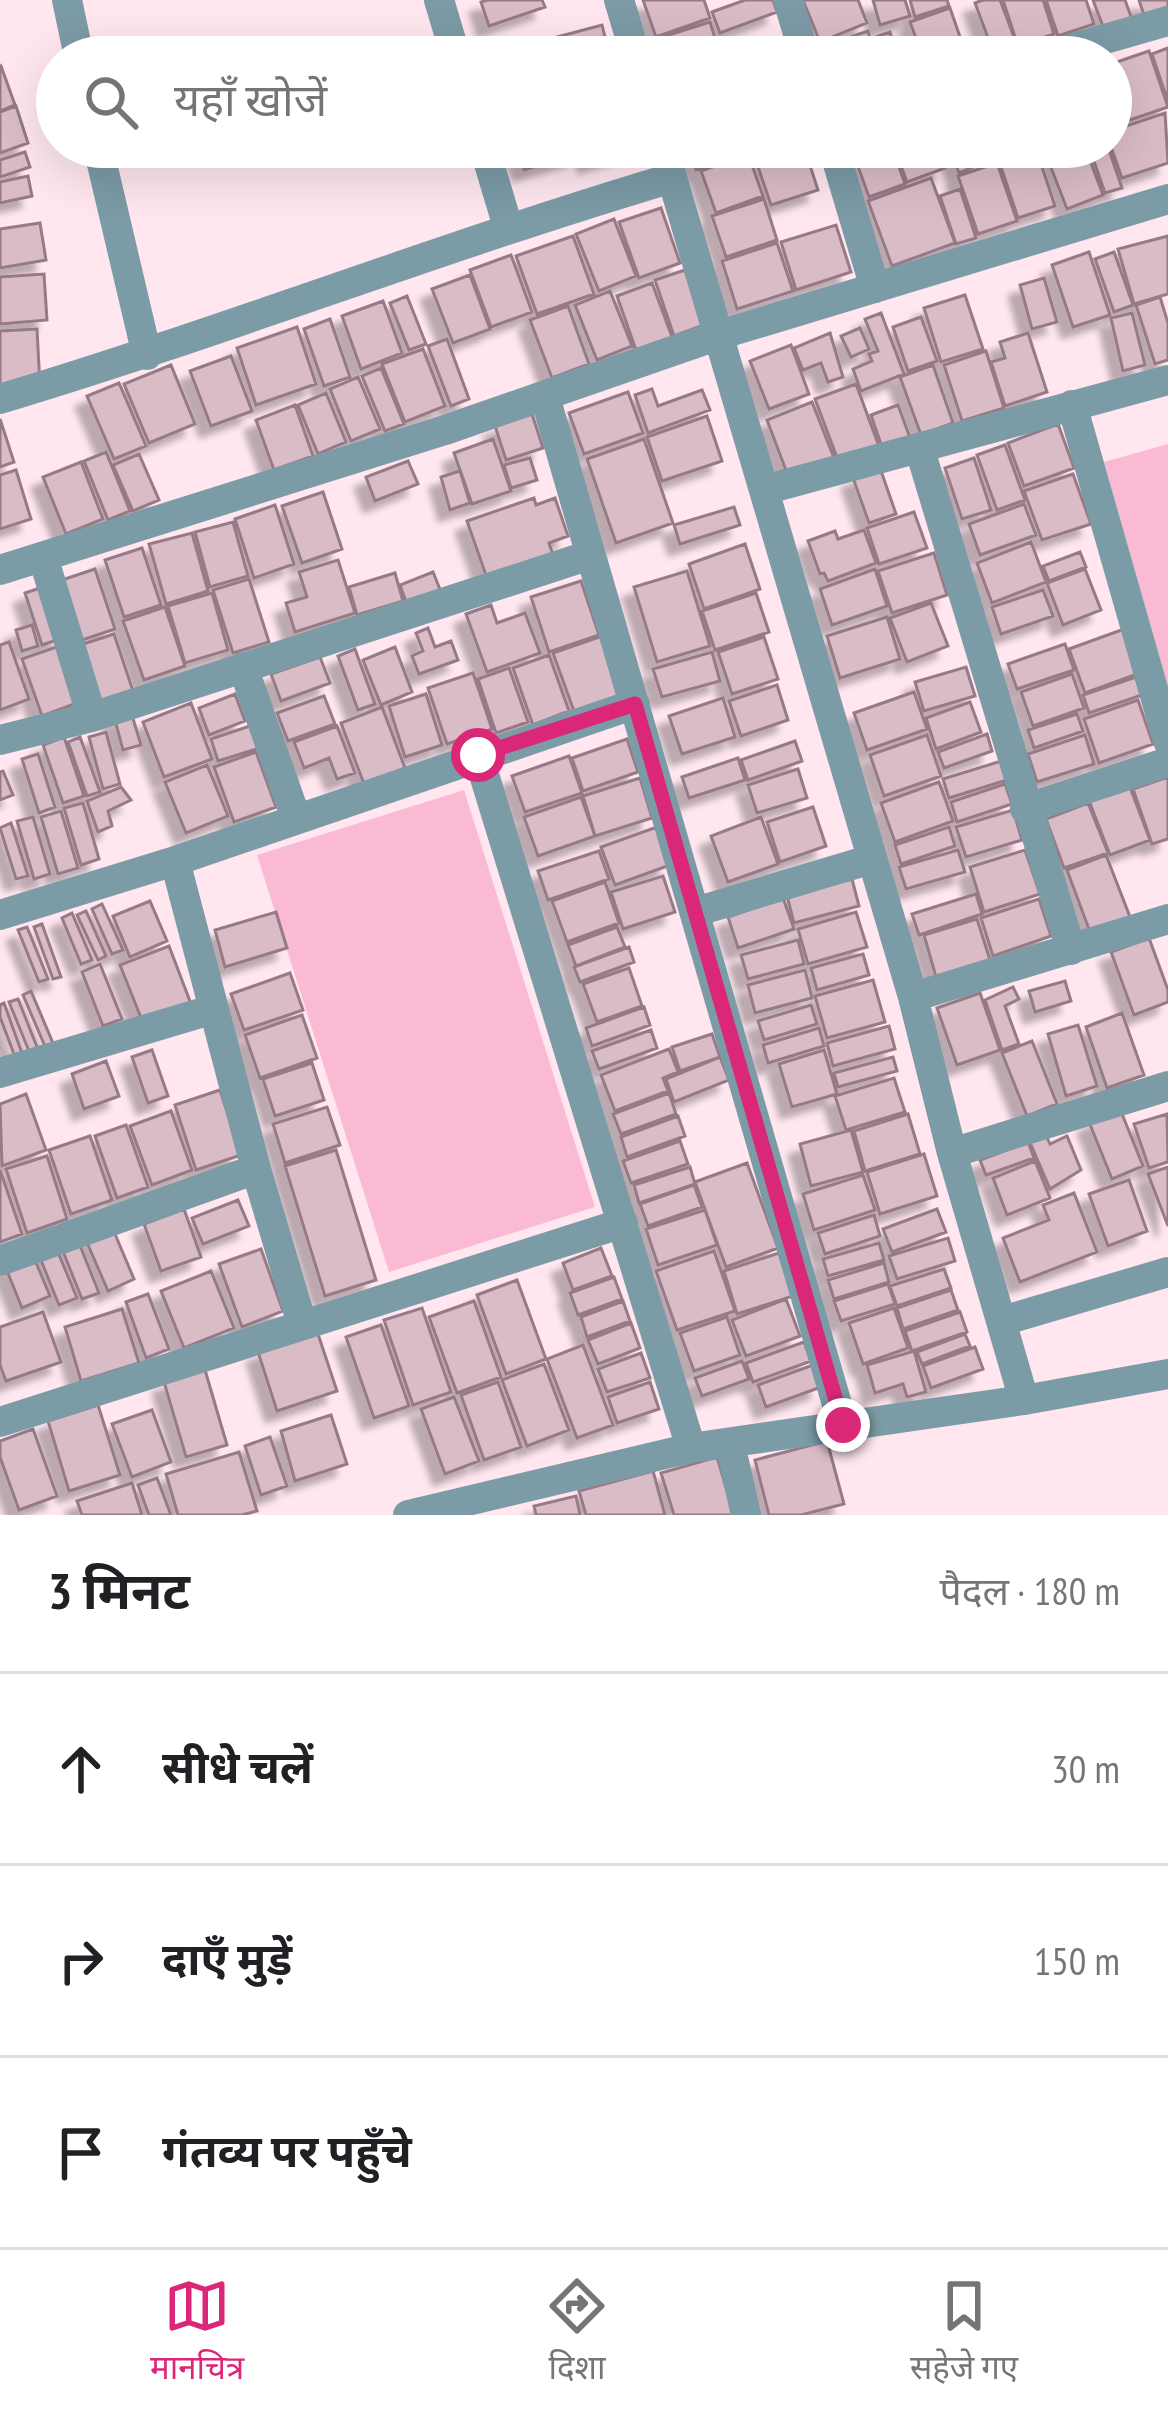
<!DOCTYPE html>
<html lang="hi">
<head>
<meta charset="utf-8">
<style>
	:root { --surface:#fff; --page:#f6f6f6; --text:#202124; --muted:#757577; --line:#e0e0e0; --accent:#db2777 }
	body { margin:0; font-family:"PT Sans Narrow","Noto Sans Devanagari",sans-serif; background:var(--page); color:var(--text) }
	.stop { position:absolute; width:36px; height:36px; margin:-27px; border:9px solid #db2777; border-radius:50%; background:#fff }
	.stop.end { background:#db2777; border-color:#fff; box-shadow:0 3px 12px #0008 }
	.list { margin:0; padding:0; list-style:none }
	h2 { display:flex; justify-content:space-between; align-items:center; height:156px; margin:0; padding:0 48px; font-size:51px }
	h2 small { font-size:39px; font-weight:400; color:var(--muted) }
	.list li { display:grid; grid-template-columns:78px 1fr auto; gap:36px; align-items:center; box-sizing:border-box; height:192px; padding:0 48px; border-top:3px solid var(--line) }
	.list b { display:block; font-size:45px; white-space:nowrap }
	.list em { font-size:39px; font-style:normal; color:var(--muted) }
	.icon { flex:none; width:66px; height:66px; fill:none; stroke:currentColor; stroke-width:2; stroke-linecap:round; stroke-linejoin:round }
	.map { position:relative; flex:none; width:1168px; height:1515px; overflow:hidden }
	.search { position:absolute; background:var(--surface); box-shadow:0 12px 48px #0002; left:36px; right:36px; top:36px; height:132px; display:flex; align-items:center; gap:30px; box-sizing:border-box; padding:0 42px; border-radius:66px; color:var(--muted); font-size:45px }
	.sheet { height:732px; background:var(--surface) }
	nav { display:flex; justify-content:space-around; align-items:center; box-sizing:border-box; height:168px; border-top:3px solid var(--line); background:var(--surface); font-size:33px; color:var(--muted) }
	nav a { display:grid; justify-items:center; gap:6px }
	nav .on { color:var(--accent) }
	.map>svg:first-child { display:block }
	.green { fill:#fbbad4 }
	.building { fill:#dabcc7; stroke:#967a85; stroke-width:3; filter:url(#shadow) }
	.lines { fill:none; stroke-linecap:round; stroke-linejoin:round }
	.minor { stroke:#7b9ba7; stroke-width:30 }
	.route { stroke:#db2777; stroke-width:15 }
</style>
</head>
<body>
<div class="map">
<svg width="1168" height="1515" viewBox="0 0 1168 1515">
	<defs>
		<filter id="shadow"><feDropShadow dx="-11" dy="11" stdDeviation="3" flood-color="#0004"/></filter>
	</defs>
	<rect width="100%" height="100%" fill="#ffe6ef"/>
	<path class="green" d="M1168 444V687L1104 462Z
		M464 790 595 1207 389 1272 257 855Z"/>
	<path class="building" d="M488 0H542L545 7 489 26 481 2Z
		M643 0H704L710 18 656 37Z
		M745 0H773L777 12 720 33 712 12Z
		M803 0H858L867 23 820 42Z
		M873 0H905L910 16 880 25Z
		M910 0H947L949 6 915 17Z
		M983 0H1000L1017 45 994 54 975 3Z
		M1003 0H1043L1054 34 1018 46Z
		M1046 0H1086L1094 24 1058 36Z
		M1093 0H1125L1133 22 1105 32Z
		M1139 0H1168V7L1144 15Z
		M950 8 967 57H923L910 22Z
		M710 22 718 48 688 57H665L659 38Z
		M602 25 610 57H558L553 38Z
		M868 31 870 39 890 32 898 57H828L824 46Z
		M1168 48V102L1152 54Z
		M1149 51 1168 107 1130 120 1111 64Z
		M1 66 15 105 0 111V67Z
		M16 106 28 143 0 153V112Z
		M1165 113 1168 163 1122 178 1111 147V131Z
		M517 147H574L577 155 524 170Z
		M585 147H639L590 162Z
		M689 147H756L757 150 696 170Z
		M787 147H804L818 190 771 205 755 158Z
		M851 147H892L905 184 869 197Z
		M894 147H938L945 168 907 182Z
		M949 147H983L988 161 959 173Z
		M1043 147H1085L1103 195 1067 209Z
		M1089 147H1108L1122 188 1105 193Z
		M1036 149 1055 206 1018 218 999 161Z
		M25 152 30 167 0 177V160Z
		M748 154 763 196 716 213 701 171Z
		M997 163 1017 221 978 234 958 176Z
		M28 176 32 196 0 203V182Z
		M931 178 955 243 892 266 868 201Z
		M960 189 976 238 956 244 940 196Z
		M764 199 777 240 726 257 712 216Z
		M661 208 680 263 639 278 619 222Z
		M614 219 636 276 599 291 576 234Z
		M40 223 46 260 0 268V229Z
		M836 225 851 272 796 290 781 242Z
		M573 236 594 294 537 314 516 256Z
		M1168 236V294L1134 304 1118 249Z
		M777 243 793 291 737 309 722 261Z
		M1089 252 1110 315 1073 327 1052 265Z
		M1114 252 1133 305 1114 312 1095 259Z
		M511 255 532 312 491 327 470 270Z
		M685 270 704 325 674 336 655 280Z
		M44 274 47 320 0 324V277Z
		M470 275 490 329 453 343 432 289Z
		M1044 278 1057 322 1032 329 1020 285Z
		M652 283 672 337 636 350 617 296Z
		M610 291 632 346 597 360 575 305Z
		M965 295 983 349 941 362 924 308Z
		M407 296 426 344 409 350 390 303Z
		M1160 297 1168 323V360L1155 364 1136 305Z
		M383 301 402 353 361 369 342 316Z
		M568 306 589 364 552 378 530 320Z
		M881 313 904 374 861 391 853 369 872 361 869 354 878 351 865 319Z
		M1132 313 1145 365 1123 371 1111 318Z
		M921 317 937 361 908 371 893 327Z
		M330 319 350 377 324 386 304 329Z
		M297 327 316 384 256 405 237 348Z
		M860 328 869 349 851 357 841 336Z
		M37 329 40 386 0 388V331Z
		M830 333 843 377 828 382 821 363 803 370 794 348Z
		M1028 333 1047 392 1005 406 991 362 1005 358 1000 342Z
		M447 339 469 399 451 406 428 346Z
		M791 345 809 394 769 409 750 361Z
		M423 349 445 406 405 422 382 364Z
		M986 351 1004 408 962 421 944 365Z
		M231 356 252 411 211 426 190 371Z
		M171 365 195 424 149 443 124 384Z
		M933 365 953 423 921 435 900 377Z
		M381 368 404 424 385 431 362 376Z
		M358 377 380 429 351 441 330 389Z
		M119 383 146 446 114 459 87 396Z
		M856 384 881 452 841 468 815 399Z
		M652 389 658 406 702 390 710 410 648 433 635 395Z
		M628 392 643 433 584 454 569 413Z
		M326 393 346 442 318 454 298 405Z
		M812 402 836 463 790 481 767 420Z
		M295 405 313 456 274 470 256 420Z
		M898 405 913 446 885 456 871 415Z
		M532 414 543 448 506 460 495 426Z
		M707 416 722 461 662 481 647 437Z
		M0 419 14 462 0 467Z
		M1058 424 1074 468 1024 486 1008 443Z
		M493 439 511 491 472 504 454 453Z
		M644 439 673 523 616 543 587 459Z
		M1005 445 1025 500 997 510 977 455Z
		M106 452 130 511 108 520 84 461Z
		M139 454 159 500 133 511 113 465Z
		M530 458 537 480 511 488 504 465Z
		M974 458 991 510 962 519 945 468Z
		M408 461 418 484 375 501 366 477Z
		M81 462 103 519 66 534 43 477Z
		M880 468 896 514 869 523 853 478Z
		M16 470 31 519 0 529V475Z
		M460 471 470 503 450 510 441 477Z
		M1073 474 1091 524 1042 540 1024 491Z
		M323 492 342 549 302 563 282 506Z
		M534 498 536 505 555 498 568 536 549 543 554 558 488 581 467 521Z
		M1024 504 1036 535 980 555 969 524Z
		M275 505 294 564 254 578 235 519Z
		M734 507 740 525 680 544 674 525Z
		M914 512 927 548 879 564 867 528Z
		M233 522 248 576 210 587 195 532Z
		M864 530 876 563 828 581 824 573 820 574 808 541 835 531 838 539Z
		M192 533 208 591 166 604 149 544Z
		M1031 542 1046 582 992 603 977 563Z
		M745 544 760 589 704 609 689 564Z
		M142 548 161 605 124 617 105 560Z
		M1080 552 1086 567 1049 581 1043 566Z
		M934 553 947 595 892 613 878 571Z
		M338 560 355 613 295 632 286 603 307 597 299 572Z
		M95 569 115 629 76 642 56 582Z
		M875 569 887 606 832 625 820 589Z
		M1085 569 1101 610 1063 625 1047 583Z
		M687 571 710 646 657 662 634 587Z
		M433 572 443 597 409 610 400 585Z
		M395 573 403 601 357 615 349 587Z
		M249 579 269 642 233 653 213 590Z
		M581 581 599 635 549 652 531 597Z
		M46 586 63 638 42 645 25 593Z
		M1043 590 1053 616 1001 634 992 607Z
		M212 593 228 650 185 663 168 606Z
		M756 593 769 632 715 650 702 611Z
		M931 603 948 646 907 662 890 618Z
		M491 605 497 623 525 613 540 653 487 672 466 614Z
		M165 607 185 666 144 680 123 621Z
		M887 617 900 659 840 678 827 636Z
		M32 625 38 646 22 651 16 630Z
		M428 628 435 647 451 641 458 660 419 674 412 656 423 651 416 633Z
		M1127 628 1143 672 1085 693 1069 649Z
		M114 634 133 691 93 704 74 647Z
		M602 636 623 697 575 714 553 653Z
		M764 637 778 679 732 694 718 652Z
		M9 642 29 699 0 710V645Z
		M65 644 85 700 42 716 22 659Z
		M1065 644 1074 670 1017 689 1008 664Z
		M395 647 412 692 381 705 363 660Z
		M355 649 375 704 358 710 338 656Z
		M712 652 720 681 662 697 653 669Z
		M549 655 569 711 533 725 513 668Z
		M320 657 330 683 281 701 271 674Z
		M966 667 975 696 924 711 915 682Z
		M509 668 528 722 496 733 478 679Z
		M473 673 492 729 447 744 428 688Z
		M1072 674 1084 708 1033 726 1021 692Z
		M1136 677 1142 695 1089 713 1083 695Z
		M777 685 788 720 741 736 729 701Z
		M914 692 927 729 867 750 854 713Z
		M235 694 245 721 209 735 199 708Z
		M426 694 442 745 405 757 389 706Z
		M324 696 335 724 288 741 277 713Z
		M723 698 735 737 682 754 669 716Z
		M1138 700 1153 744 1099 763 1084 719Z
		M970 702 981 732 936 749 926 718Z
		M191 703 212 759 164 777 143 722Z
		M382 707 405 768 364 784 341 723Z
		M131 712 141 745 123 750 114 717Z
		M1077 714 1083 731 1034 748 1028 730Z
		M256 724 263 747 218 761 211 739Z
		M337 726 355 773 337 779 329 758 304 768 294 742Z
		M106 732 120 784 103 789 89 737Z
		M987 734 992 751 944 768 938 752Z
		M927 735 941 776 884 796 870 755Z
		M1085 735 1094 764 1037 782 1028 754Z
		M64 737 84 796 63 803 43 745Z
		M80 737 100 792 87 796 68 742Z
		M627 739 638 772 583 791 572 758Z
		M795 741 802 761 748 780 741 760Z
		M256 752 276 807 234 822 214 767Z
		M38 754 55 807 39 813 22 759Z
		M569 756 582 793 525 812 512 776Z
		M738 758 745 780 689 798 682 777Z
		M1001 761 1007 780 949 798 943 779Z
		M207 765 228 816 186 833 165 782Z
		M798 769 807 798 757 813 748 785Z
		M3 771 13 795 0 800V772Z
		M1168 777V839L1152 844 1133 789Z
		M640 778 652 818 595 836 583 796Z
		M939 782 953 821 895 842 881 803Z
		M1128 782 1150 840 1110 855 1088 798Z
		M1005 784 1012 804 957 822 951 802Z
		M121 787 131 800 108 811 112 826 98 832 87 801Z
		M581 797 595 836 538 856 524 817Z
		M83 803 99 859 81 865 64 808Z
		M1088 803 1108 853 1064 868 1046 819Z
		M813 807 826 846 780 862 767 822Z
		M1013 810 1022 840 966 857 956 827Z
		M61 811 78 868 58 874 41 817Z
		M33 817 50 874 34 879 17 821Z
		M761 817 778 864 728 882 711 836Z
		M11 823 28 876 16 879 0 828Z
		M657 827 670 865 615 885 601 847Z
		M949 827 955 846 901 864 895 845Z
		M958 850 965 872 906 889 899 867Z
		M1025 850 1040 894 984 912 970 867Z
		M599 851 609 879 548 900 538 871Z
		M1106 855 1130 917 1090 932 1067 870Z
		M663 876 675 912 623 929 611 892Z
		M852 879 859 906 794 923 787 896Z
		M605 882 619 923 567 942 552 901Z
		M976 894 982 914 919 935 912 914Z
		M783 898 794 929 738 948 728 917Z
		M1039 899 1051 936 993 956 981 918Z
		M150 901 167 941 130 957 113 916Z
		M102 904 123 950 112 954 92 909Z
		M86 911 106 956 98 960 77 915Z
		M276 912 287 948 225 967 215 930Z
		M856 912 867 947 808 964 798 929Z
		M72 913 92 960 81 964 62 918Z
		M977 919 990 960 936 977 924 935Z
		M42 924 61 977 53 979 34 927Z
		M27 927 48 979 39 982 18 930Z
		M617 927 625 947 576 966 568 945Z
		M1149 938 1168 990V1002L1134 1015 1111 952Z
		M798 940 804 964 748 979 741 955Z
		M169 946 191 1004 143 1023 120 965Z
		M629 947 634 962 580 982 574 967Z
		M863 954 869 975 817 990 811 968Z
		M100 964 122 1019 103 1026 82 972Z
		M629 968 642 1006 597 1022 583 984Z
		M805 970 812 998 755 1013 748 985Z
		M290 973 303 1010 244 1030 231 994Z
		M873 980 885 1022 827 1038 815 996Z
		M1065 981 1071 1001 1035 1012 1029 991Z
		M1013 987 1019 999 1005 1006 1019 1044 1002 1050 985 1000Z
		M31 991 55 1048 47 1051 23 995Z
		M980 993 1000 1050 957 1065 937 1008Z
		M18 999 39 1052 31 1056 9 1002Z
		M4 1003 24 1059 17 1062 0 1017V1005Z
		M811 1005 817 1024 764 1040 758 1021Z
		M644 1007 650 1025 592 1046 586 1028Z
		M1122 1013 1144 1075 1107 1088 1086 1027Z
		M302 1015 317 1058 260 1078 245 1035Z
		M1078 1025 1097 1086 1066 1096 1048 1034Z
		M889 1026 895 1049 833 1066 827 1043Z
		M819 1028 824 1046 768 1063 763 1045Z
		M651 1030 657 1048 599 1069 592 1051Z
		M712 1034 720 1057 680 1071 672 1047Z
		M1032 1041 1057 1104 1027 1116 1002 1053Z
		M669 1049 678 1072 663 1078 668 1091 615 1111 601 1075Z
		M152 1050 168 1096 148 1103 132 1057Z
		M824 1050 837 1094 792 1107 779 1064Z
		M720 1057 729 1080 674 1102 666 1079Z
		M893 1057 897 1071 838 1087 834 1073Z
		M106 1061 119 1096 84 1109 72 1074Z
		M312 1063 324 1100 275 1116 263 1079Z
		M894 1078 905 1112 846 1130 835 1096Z
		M220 1090 241 1155 196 1170 175 1105Z
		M669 1093 676 1114 621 1134 613 1114Z
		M26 1094 46 1150 2 1166 0 1104Z
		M327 1107 340 1145 285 1163 273 1124Z
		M1120 1109 1143 1166 1112 1179 1089 1122Z
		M171 1111 192 1170 152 1185 130 1126Z
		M908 1114 920 1154 865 1171 854 1131Z
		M1167 1114 1168 1162 1149 1168 1134 1124Z
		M678 1116 685 1136 627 1157 621 1137Z
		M126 1125 148 1187 117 1198 95 1136Z
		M851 1130 863 1172 811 1186 800 1144Z
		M1045 1133 1050 1144 1067 1136 1081 1170 1050 1189 1029 1140Z
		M90 1136 112 1200 71 1214 49 1150Z
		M680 1141 688 1164 631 1183 623 1161Z
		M1028 1142 1034 1158 986 1175 980 1160Z
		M336 1150 376 1280 325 1296 285 1166Z
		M924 1154 937 1196 880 1214 867 1172Z
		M47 1156 67 1219 27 1233 6 1169Z
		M1035 1161 1050 1198 1007 1215 993 1178Z
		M747 1163 778 1248 726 1267 695 1182Z
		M690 1167 695 1184 639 1203 634 1185Z
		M1168 1167V1226L1148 1174Z
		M0 1170 22 1234 0 1242Z
		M863 1175 875 1210 814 1230 803 1194Z
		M1129 1180 1147 1231 1108 1246 1089 1194Z
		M694 1185 702 1207 648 1226 640 1204Z
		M1074 1193 1097 1252 1020 1282 1003 1238 1049 1220 1043 1205Z
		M238 1200 249 1226 203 1244 192 1218Z
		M184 1209 201 1257 161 1271 144 1224Z
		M937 1209 946 1232 892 1252 883 1229Z
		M705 1210 717 1245 658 1265 646 1229Z
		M874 1215 880 1236 825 1254 818 1233Z
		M112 1227 134 1279 108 1291 85 1238Z
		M77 1238 99 1293 82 1299 60 1244Z
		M948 1238 955 1261 897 1279 889 1256Z
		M879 1243 884 1260 828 1276 823 1259Z
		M55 1245 77 1298 59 1305 38 1253Z
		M601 1248 612 1276 573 1290 563 1263Z
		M261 1249 283 1311 242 1327 219 1264Z
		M714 1251 735 1311 677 1330 656 1271Z
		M32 1253 50 1296 22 1308 5 1266Z
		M779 1253 793 1296 737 1314 724 1271Z
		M884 1263 889 1282 834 1299 828 1280Z
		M944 1269 951 1288 897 1306 890 1286Z
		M211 1271 234 1328 184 1348 161 1291Z
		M614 1277 622 1299 578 1315 570 1293Z
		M517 1280 546 1359 506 1374 477 1295Z
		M888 1284 895 1304 841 1321 834 1301Z
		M951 1290 958 1310 903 1329 897 1308Z
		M148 1294 169 1349 146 1358 126 1302Z
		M786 1299 800 1336 746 1356 732 1320Z
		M474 1301 501 1377 457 1393 429 1317Z
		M623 1301 630 1321 587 1337 581 1317Z
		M422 1308 451 1392 413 1405 384 1320Z
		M894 1308 908 1348 863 1364 849 1323Z
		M122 1309 139 1363 81 1381 65 1327Z
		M43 1312 61 1362 6 1381 0 1365V1327Z
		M960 1312 967 1332 912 1351 905 1331Z
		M727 1317 740 1355 694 1371 680 1333Z
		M631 1323 640 1348 598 1364 588 1340Z
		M381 1325 409 1406 374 1418 346 1337Z
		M317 1331 337 1391 277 1411 258 1352Z
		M965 1334 970 1346 922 1364 917 1352Z
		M804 1342 811 1361 753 1382 746 1363Z
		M583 1345 613 1425 577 1438 547 1359Z
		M975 1347 983 1369 931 1388 923 1366Z
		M914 1351 926 1392 907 1397 903 1384 875 1393 867 1365Z
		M641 1353 650 1378 607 1392 598 1369Z
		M742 1361 749 1379 702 1396 695 1378Z
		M544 1364 569 1430 527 1446 502 1380Z
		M813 1365 821 1387 766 1407 758 1385Z
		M205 1370 227 1445 186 1457 164 1382Z
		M498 1382 521 1447 484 1460 461 1395Z
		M650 1382 659 1409 617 1423 608 1397Z
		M454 1397 479 1461 445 1474 421 1409Z
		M98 1405 120 1475 69 1491 48 1421Z
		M152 1410 171 1462 132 1477 112 1424Z
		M331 1415 347 1464 295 1481 281 1431Z
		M33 1429 57 1496 19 1510 0 1457V1441Z
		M270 1437 287 1486 261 1495 245 1446Z
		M827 1441 844 1504 801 1515H769L755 1460Z
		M239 1452 257 1511 242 1515H178L166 1474Z
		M717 1457 734 1515H674L661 1473Z
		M653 1471 665 1515H586L579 1491Z
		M157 1478 171 1515H149L138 1485Z
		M132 1483 142 1515H82L77 1501Z
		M576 1496 580 1515H536L534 1506Z"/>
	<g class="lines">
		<path class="minor" d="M67 0 79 57
			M439 0 456 57
			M619 0 636 57
			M788 0 805 57
			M1042 57 1168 21
			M98 147 147 355
			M484 147 508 227
			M663 147 913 997 952 1153 1024 1400
			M833 147 875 288
			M545 397 843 1425
			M0 399C226 331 446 245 672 178
			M1072 405 1168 741
			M920 450 1071 950
			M764 490 1168 380
			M43 557 92 717
			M0 570 445 430 719 335 1168 199
			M243 667 296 818
			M0 740 92 717 590 555
			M478 755 691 1448
			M1025 809 1168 762
			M175 861 256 1169 302 1324
			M695 912 872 859
			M0 915 175 861 635 704
			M913 997 1168 919
			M0 1073 214 1009
			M952 1153 1168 1086
			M0 1261 256 1169
			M1002 1321 1168 1272
			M0 1422 623 1223
			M730 1444 746 1515
			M408 1515 691 1448 1024 1400 1168 1374"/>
	</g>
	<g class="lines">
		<path class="route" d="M478 755 635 704 843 1425"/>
	</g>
</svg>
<div class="stop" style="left:478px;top:755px"></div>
<div class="stop end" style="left:843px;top:1425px"></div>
<div class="search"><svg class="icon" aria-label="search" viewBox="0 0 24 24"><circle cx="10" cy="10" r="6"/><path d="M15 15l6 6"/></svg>यहाँ खोजें</div>
</div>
<section class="sheet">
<h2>3 मिनट<small>पैदल · 180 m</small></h2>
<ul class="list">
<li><svg class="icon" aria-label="ahead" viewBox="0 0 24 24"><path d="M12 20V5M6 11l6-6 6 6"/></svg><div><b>सीधे चलें</b></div><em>30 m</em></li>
<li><svg class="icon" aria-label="right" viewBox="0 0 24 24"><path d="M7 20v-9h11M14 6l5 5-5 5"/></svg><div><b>दाएँ मुड़ें</b></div><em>150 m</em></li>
<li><svg class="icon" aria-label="arrive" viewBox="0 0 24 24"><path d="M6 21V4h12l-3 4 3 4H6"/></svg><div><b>गंतव्य पर पहुँचे</b></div></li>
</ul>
</section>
<nav>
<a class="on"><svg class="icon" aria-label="map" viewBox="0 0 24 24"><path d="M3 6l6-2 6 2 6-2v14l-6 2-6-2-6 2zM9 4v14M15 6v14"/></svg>मानचित्र</a>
<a><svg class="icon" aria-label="directions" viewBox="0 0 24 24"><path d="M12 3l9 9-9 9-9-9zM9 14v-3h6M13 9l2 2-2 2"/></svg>दिशा</a>
<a><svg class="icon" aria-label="saved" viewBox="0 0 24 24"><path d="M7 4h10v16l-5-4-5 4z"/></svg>सहेजे गए</a>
</nav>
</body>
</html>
